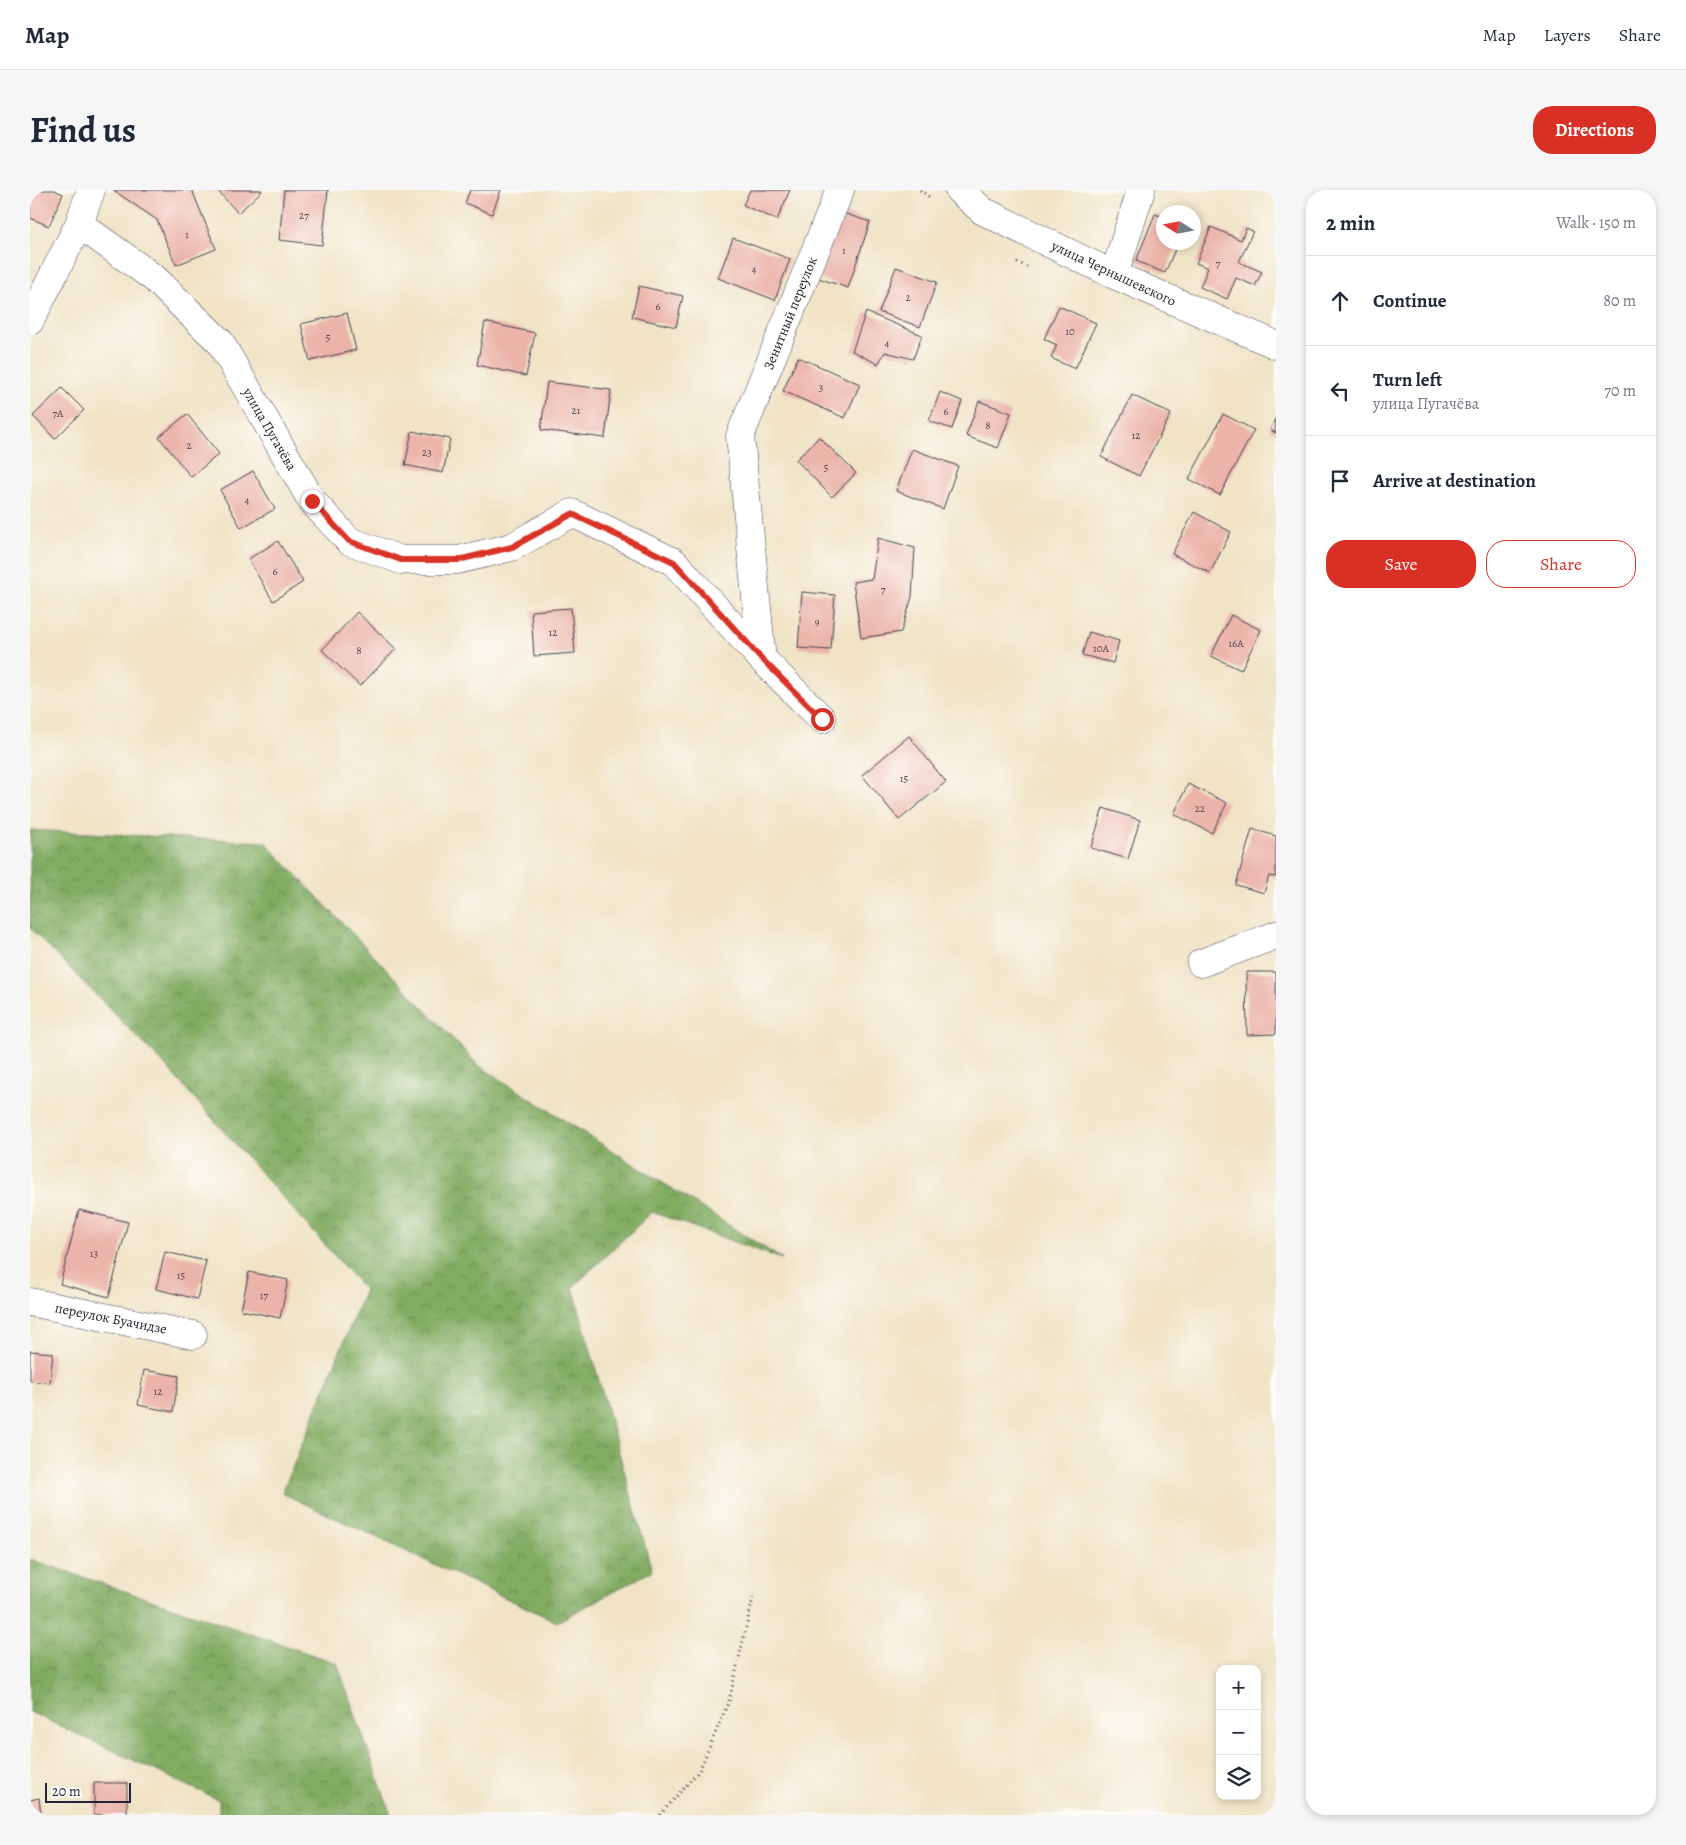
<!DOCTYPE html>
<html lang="en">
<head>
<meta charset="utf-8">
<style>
	:root { --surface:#fff; --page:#f6f6f7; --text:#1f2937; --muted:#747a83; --line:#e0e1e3; --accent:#d93025 }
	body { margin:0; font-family:Alegreya,serif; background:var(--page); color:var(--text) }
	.controls { position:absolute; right:15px; bottom:15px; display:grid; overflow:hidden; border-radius:10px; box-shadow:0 2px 8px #0003 }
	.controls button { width:45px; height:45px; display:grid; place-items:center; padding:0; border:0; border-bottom:1px solid var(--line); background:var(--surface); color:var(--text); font:25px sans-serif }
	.compass { position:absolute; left:1126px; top:15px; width:45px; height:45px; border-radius:50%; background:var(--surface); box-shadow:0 2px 8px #0003; rotate:281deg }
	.scale { position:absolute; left:15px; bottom:12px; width:86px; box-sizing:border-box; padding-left:5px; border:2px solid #22223b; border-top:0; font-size:14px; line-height:18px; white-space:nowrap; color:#22223b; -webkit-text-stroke:4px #fdfcf7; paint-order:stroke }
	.stop { position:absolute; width:15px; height:15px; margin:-11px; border:4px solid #d93025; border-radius:50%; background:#fff }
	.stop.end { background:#d93025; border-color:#fff; box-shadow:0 1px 5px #0008 }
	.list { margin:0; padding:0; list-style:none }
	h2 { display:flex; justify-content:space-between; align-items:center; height:65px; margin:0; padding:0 20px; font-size:21px }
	h2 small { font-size:16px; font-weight:400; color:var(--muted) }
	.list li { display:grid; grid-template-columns:32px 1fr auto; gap:15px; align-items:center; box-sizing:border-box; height:90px; padding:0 20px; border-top:1px solid var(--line) }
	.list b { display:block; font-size:19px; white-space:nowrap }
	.list p { margin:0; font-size:16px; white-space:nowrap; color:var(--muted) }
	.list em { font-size:16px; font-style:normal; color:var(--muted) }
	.actions { display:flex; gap:10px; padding:15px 20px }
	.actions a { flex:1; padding:11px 0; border:1px solid var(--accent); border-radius:20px; text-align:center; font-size:18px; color:var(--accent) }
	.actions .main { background:var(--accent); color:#fff }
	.icon { flex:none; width:28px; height:28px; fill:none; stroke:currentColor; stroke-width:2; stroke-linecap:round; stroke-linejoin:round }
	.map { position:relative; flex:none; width:1246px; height:1625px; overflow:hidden; border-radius:20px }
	header { display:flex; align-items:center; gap:30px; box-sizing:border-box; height:70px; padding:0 25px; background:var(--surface); border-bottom:1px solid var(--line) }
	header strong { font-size:24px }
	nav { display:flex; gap:28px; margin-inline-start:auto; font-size:18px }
	.intro { display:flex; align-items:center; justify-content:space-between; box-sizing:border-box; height:120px; padding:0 30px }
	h1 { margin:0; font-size:35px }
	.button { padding:12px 22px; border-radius:20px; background:var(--accent); color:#fff; font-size:18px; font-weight:700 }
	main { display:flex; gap:30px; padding:0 30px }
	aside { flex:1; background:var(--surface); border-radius:20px; box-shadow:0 2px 8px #0003 }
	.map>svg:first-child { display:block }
	.forest { fill:url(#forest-crowns); stroke:#52674e }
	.building { fill:#ebb3a9 }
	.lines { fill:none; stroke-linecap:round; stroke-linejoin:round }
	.minor-casing { stroke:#413f50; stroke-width:29 }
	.path { stroke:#413f50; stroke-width:3; stroke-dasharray:1 4; stroke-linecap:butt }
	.minor { stroke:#fff; stroke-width:28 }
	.route { stroke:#d93025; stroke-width:6 }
	.labels { text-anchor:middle; stroke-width:4.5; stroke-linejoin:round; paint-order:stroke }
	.number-label { font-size:11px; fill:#544656 }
	.street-label { font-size:14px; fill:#22223b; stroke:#fdfcf7 }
</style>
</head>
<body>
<header>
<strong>Map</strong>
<nav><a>Map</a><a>Layers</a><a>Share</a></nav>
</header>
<div class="intro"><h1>Find us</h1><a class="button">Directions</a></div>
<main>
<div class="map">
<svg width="1246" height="1625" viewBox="0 0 1246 1625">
	<defs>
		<pattern id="forest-crowns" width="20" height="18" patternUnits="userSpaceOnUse" patternTransform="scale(1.25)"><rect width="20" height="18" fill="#82ac62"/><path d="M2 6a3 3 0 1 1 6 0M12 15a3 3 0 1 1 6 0" fill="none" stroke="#6a8c52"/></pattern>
	</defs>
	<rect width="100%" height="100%" fill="#fdfcf7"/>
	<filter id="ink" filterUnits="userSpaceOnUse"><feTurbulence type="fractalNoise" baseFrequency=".02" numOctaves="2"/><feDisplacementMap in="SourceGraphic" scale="10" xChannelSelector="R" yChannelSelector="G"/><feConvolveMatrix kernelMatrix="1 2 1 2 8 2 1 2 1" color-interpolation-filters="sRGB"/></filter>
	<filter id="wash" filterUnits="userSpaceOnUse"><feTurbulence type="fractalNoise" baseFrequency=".0096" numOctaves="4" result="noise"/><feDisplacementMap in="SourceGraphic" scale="20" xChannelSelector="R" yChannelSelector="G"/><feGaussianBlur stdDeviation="1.12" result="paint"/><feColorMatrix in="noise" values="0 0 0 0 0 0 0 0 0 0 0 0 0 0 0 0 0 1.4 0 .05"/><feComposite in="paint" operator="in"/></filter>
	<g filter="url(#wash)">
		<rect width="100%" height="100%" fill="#f0e3c6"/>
		<path class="forest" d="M0 640 235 652 448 875 752 1069 622 1022 543 1097 622 1381 527 1432 252 1303 335 1100 133 873 0 738Z
			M0 1369 307 1473 361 1625H189V1610L0 1522Z"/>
		<g id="blocks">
			<path class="building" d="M0 0H24L33 4 19 36 0 28Z
				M83 0H162L186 59 146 75 127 30Z
				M187 0H231L232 1 208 23Z
				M254 0H298L292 55 249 50Z
				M440 0H471L462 24 435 13Z
				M720 0H760L747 30 713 15Z
				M810 22 840 32 818 98 788 88Z
				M1125 24 1134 27V52H1148L1135 83 1106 71Z
				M1181 37 1211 50 1216 38 1223 41 1209 72 1232 82 1225 96 1206 88 1197 109 1170 97 1178 78 1166 73Z
				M703 48 760 69 745 110 688 88Z
				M866 77 907 92 890 137 849 122Z
				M609 96 653 106 646 137 602 127Z
				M1029 116 1066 133 1045 179 1021 168 1027 155 1014 149Z
				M836 122 892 145 883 169 855 162 848 174 822 161Z
				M317 123 326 160 280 171 271 134Z
				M455 132 505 143 496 186 447 175Z
				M768 167 830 194 815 228 753 201Z
				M517 192 581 200 575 248 511 240Z
				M32 198 54 220 25 249 3 226Z
				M910 202 932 211 922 239 899 231Z
				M1102 205 1141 224 1109 286 1071 267Z
				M949 211 981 223 968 258 936 246Z
				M157 224 189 264 161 287 129 247Z
				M1193 224 1224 240 1190 305 1159 289Z
				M1246 227V243L1240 240Z
				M382 241 420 249 413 283 375 275Z
				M789 247 826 283 802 307 766 270Z
				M882 259 928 276 913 319 866 301Z
				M223 281 245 319 211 338 190 300Z
				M1164 322 1201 342 1180 383 1142 364Z
				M848 348 885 358 882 407 871 442 831 448 823 392 842 389Z
				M248 351 273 392 243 411 218 369Z
				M772 402 805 405 801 460 768 458Z
				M541 418 545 463 504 466 501 421Z
				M327 422 366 459 330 496 292 460Z
				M1201 425 1231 440 1211 480 1181 466Z
				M1059 442 1089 451 1083 473 1052 465Z
				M879 546 916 592 869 630 832 585Z
				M1158 594 1197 613 1182 643 1144 624Z
				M1073 618 1110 630 1098 669 1061 658Z
				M1222 639 1246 646V687L1239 686 1234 703 1206 695Z
				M1216 782H1246V844L1217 845Z
				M49 1020 98 1032 79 1107 30 1094Z
				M135 1062 176 1071 167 1109 126 1099Z
				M219 1082 258 1090 250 1128 211 1120Z
				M0 1161 23 1163 20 1193 0 1191Z
				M114 1180 149 1186 143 1222 108 1215Z
				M64 1593H97V1625H64Z
				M9 1608 11 1625H0V1610Z"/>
		</g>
	</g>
	<g filter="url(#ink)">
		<use href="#blocks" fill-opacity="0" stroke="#413f50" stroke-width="1"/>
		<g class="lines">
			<g class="minor-casing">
				<path id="minor" d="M929 0 953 21 1084 85 1246 155
					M49 34 124 88 190 152 282 311 319 351 371 370H428L482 357 542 323 644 372 732 469
					M1084 85 1111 0
					M0 131 49 34 61 0
					M792 529 732 469 710 246 810 0
					M1171 773 1246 745
					M0 1112 163 1145"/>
			</g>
			<path class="path" d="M890 0 902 9
				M987 72 999 78
				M630 1625 669 1581 699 1511 723 1408"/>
			<use href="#minor" class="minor"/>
		</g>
	</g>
	<g class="lines" filter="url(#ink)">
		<path class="route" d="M282 311 319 351 371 370H428L482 357 542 324 644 372 732 469 792 529"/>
	</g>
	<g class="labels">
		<g class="number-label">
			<text x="274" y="29">27</text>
			<text x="157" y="48">1</text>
			<text x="814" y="64">1</text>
			<text x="1188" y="77">7</text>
			<text x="724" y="83">4</text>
			<text x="878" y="111">2</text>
			<text x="628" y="120">6</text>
			<text x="1040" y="145">10</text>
			<text x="298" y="151">5</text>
			<text x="857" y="157">4</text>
			<text x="791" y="201">3</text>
			<text x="546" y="224">21</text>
			<text x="916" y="225">6</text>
			<text x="28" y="227">7А</text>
			<text x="958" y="239">8</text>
			<text x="1106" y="249">12</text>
			<text x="159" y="259">2</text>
			<text x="397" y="266">23</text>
			<text x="796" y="281">5</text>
			<text x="217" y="314">4</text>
			<text x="245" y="385">6</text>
			<text x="853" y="403">7</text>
			<text x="787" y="435">9</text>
			<text x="523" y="446">12</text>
			<text x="1206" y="457">16А</text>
			<text x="1071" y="462">10А</text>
			<text x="329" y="464">8</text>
			<text x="874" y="592">15</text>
			<text x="1170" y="622">22</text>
			<text x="64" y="1067">13</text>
			<text x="151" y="1089">15</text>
			<text x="234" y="1109">17</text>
			<text x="128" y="1205">12</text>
		</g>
		<g class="street-label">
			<text transform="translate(1084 83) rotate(25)" y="5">улица Чернышевского</text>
			<text transform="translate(760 123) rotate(-68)" y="5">Зенитный переулок</text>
			<text transform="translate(240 239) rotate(60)" y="5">улица Пугачёва</text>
			<text transform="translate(81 1128) rotate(11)" y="5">переулок Буачидзе</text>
		</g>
	</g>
</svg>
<div class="controls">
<button>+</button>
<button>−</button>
<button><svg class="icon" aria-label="layers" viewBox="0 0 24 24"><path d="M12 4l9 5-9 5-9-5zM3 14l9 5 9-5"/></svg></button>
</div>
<svg class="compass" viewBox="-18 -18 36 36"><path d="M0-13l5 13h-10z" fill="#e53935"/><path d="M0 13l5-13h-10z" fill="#747a83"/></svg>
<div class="scale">20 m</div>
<div class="stop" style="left:792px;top:529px"></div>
<div class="stop end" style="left:282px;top:311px"></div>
</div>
<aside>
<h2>2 min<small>Walk · 150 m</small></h2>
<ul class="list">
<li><svg class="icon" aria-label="ahead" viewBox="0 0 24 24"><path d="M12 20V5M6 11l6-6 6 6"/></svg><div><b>Continue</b></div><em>80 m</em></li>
<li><svg class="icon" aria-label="left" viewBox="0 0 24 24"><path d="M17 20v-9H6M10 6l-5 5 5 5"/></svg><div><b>Turn left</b><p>улица Пугачёва</p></div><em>70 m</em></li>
<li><svg class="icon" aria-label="arrive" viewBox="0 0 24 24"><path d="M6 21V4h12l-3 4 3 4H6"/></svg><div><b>Arrive at destination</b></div></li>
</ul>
<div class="actions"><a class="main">Save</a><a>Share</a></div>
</aside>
</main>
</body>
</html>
